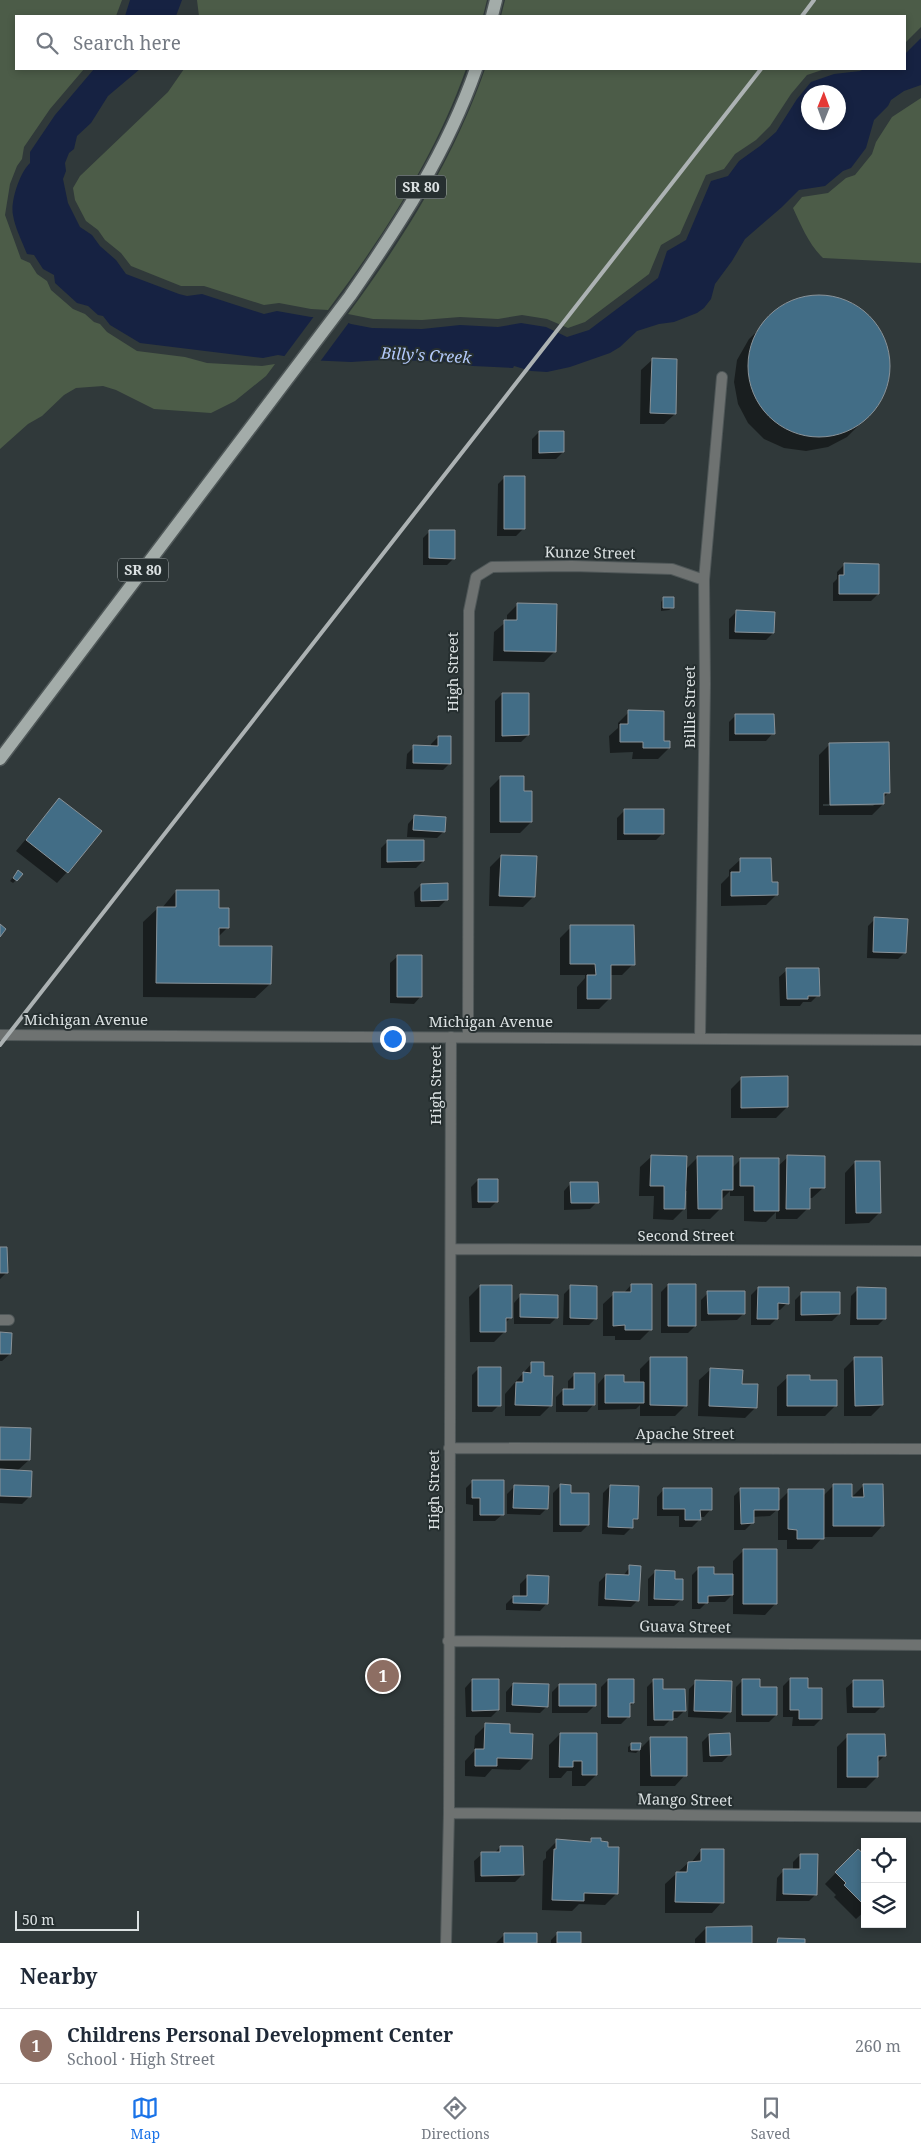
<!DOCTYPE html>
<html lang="en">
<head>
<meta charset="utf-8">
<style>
	:root { --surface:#fff; --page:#f2f2f3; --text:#1f2937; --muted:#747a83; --line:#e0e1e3; --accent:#1a73e8 }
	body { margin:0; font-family:"Noto Serif",serif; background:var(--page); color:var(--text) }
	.controls { position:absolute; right:15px; bottom:15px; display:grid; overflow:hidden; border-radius:0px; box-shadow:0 2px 8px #0003 }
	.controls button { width:45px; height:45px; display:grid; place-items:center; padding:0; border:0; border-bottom:1px solid var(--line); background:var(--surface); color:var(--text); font:25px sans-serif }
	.compass { position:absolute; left:801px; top:85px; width:45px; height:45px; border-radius:50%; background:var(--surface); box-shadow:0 2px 8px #0003; rotate:1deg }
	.scale { position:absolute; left:15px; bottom:12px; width:124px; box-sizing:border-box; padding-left:5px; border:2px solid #dbe1e2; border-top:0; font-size:14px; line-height:18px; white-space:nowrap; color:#dbe1e2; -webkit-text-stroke:4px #262f30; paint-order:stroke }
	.you { position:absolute; left:392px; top:1038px; width:18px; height:18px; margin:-12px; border:4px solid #fff; border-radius:50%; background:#1a73e8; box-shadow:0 0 0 8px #1a73e833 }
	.badge { display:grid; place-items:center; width:32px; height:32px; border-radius:50%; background:var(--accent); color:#fff; font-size:16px; font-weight:700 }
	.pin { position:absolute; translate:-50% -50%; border:2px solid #fff; box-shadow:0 1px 5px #0006 }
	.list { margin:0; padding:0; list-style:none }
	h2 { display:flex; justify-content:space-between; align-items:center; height:65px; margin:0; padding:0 20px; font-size:21px }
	h2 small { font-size:16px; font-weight:400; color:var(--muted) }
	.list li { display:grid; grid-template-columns:32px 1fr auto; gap:15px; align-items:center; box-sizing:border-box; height:75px; padding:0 20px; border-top:1px solid var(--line) }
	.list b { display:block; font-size:19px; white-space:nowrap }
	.list p { margin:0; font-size:16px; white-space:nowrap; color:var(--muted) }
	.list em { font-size:16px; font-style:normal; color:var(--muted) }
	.icon { flex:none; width:28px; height:28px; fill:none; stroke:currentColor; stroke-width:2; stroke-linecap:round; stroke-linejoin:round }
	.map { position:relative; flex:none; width:921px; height:1943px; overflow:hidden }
	.search { position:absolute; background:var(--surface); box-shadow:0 2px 8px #0003; left:15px; right:15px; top:15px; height:55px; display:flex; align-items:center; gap:12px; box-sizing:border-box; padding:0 18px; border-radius:0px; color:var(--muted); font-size:19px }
	.sheet { height:140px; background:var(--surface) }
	nav { display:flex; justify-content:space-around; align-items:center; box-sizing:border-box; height:70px; border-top:1px solid var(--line); background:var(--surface); font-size:14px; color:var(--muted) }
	nav a { display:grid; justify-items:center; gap:2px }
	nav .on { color:var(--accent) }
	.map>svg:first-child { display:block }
	.green { fill:#4c5c48 }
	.water { fill:#162242; fill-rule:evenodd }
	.pier { fill:#30393a }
	.shadow { fill:#0007; fill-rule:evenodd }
	.building { fill:#426d86; stroke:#899298 }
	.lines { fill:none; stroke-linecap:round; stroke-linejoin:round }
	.minor-casing { stroke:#4f5758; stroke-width:12 }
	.tertiary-casing { stroke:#4f5758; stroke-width:12 }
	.primary-casing { stroke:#4f5758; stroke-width:15 }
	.minor { stroke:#6e7271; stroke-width:10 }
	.tertiary { stroke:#6e7271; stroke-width:10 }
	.primary { stroke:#a3aca9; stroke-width:12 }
	.rail { stroke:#acb2b3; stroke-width:4 }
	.labels { text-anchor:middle; stroke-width:4; stroke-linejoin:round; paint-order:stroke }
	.shield { fill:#262f30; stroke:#a5acad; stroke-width:1 }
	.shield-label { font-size:14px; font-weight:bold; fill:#dbe1e2 }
	.street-label { font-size:15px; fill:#dbe1e2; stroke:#262f30 }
	.water-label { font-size:16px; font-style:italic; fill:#b4cafb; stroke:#262f30 }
</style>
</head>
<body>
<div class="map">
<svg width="921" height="1943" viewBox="0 0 921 1943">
	<rect width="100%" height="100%" fill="#30393a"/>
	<path class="green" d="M0 0H122L116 16H16V69H84L50 109 24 147 22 159 17 166 10 184 5 215 21 259 30 263 37 274 47 281 51 290 73 309 85 314 94 322 100 324 107 332 137 351 185 357 207 363 262 366 275 364 266 376 235 401 211 413 154 409 116 390 103 386 76 388 64 395 42 416 28 424 0 449Z
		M197 0H487L483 16H199Z
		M505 0H921V27L905 43V16H501Z
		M184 69H466C435 157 384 235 328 310L311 309 279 303 264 305 204 286H181L131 266 121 253 105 240 98 230 86 221 75 200 73 188 80 176 168 92Z
		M485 69H825L807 75 791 94 770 126 756 140 735 154 724 169 706 175 680 234 661 245 649 274 585 322 568 328 547 319 522 315 498 319 460 317 422 320 373 319 348 314C404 238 454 158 485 69Z
		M921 98V263L823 258C809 245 801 225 793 208L802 197 828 193 846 178 855 175 872 154 876 142 892 117Z"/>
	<path class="water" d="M130 0H182L176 16H125Z
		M921 38V85L904 91 891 100 888 106 874 120 866 148 851 168 843 171 825 186 799 190 782 207 745 239 732 261 715 284 711 299 704 308 697 313 674 322 659 324 637 331 620 347 610 353 570 367 547 372 531 371 514 366 513 368 473 366 440 361 382 360 351 362 307 360 278 355 263 358 140 343 110 325 103 316 98 315 88 306 77 303 55 283 54 275 43 269 34 255 27 254C22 241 15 228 13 215 10 202 20 172 30 163V152L55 115 94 69H140L108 96 91 123 77 136 74 149 69 153 65 163 66 171 63 179 68 203 80 227 92 235 100 246 116 260 126 274 179 294 187 296 202 294 264 314 277 311 311 317 336 318 351 324 372 328 422 329 460 325 498 327 521 323 546 327 567 337 589 330 658 278 667 251 686 240 711 181 728 176 739 161 760 146 776 132 797 99 811 82 834 74 860 71 864 69H905V54ZM808 92H838V122H808Z"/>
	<path class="pier" d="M315 315H337L350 321 319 363 283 358Z"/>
	<path class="shadow" d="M828 297 852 304 871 319 884 338 890 362 887 386 878 406 847 437 828 447 806 451 784 448 764 439 748 423 738 404 734 382 737 360 749 339 782 307 804 298Z
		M652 360 675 414 664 424H640L641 370Z
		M539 432 563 452 556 459H532V439Z
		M505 477 523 529 516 536H497L498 484Z
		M430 531 454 558 447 565H423V538Z
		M844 565 878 594 871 601H833V583L837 579V572Z
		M664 598 673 607 669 610 661 611V602Z
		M518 604 555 651 544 662 493 661 494 632 507 621V615Z
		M736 612 773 633 766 640 729 639V619Z
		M502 694 528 735 521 742H495V701Z
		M629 712 669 748 658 759H632L633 752 610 753 609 736 618 728V723Z
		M736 715 773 733 766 741H729V722Z
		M438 737 450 763 443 770 406 769 407 754 414 747H431V744Z
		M830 744 888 793 883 798V804L872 815H819V755ZM876 803 873 806H823V804Z
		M501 777 523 793 531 822 520 833H490V788Z
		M59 799 67 872 57 883 16 851Z
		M624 811 663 833 656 840H617V818Z
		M415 816 444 831 437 838 407 837 408 824Z
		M388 841 423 861 416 868H381V848Z
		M501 856 534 896 523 907 489 906 490 867Z
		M740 860 771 883 777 894 766 905 721 906V884L729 876V870Z
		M15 875 16 880 13 883 10 881Z
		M421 885 446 900 439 907H415L414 892Z
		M176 891 218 909 228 927 218 937V947L270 984 255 998 143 997V922L158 908H162Z
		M875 919 905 952 898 959 867 958 868 926Z
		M571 927 633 964 622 975H610V998L599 1009H577V987L585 978V975H560V938Z
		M398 956 421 996 414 1004 390 1003V963Z
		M787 970 818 995 811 1002H803L800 1006H780L779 977Z
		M742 1078 787 1107 776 1118H731V1089Z
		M651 1157 685 1170 698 1157 731 1169 741 1159 777 1167 788 1157 823 1188 812 1198H808V1208L797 1219H776V1212L766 1222 744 1221V1196H730V1191L720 1201 721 1208 710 1219H687V1191H685L684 1209 673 1220 653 1219 654 1196H639L640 1167Z
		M855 1162 880 1212 869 1223 845 1224V1173Z
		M478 1180 497 1201 490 1208H472L471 1187Z
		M571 1183 597 1202 590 1209 564 1210V1191Z
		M0 1248 6 1273 0 1279Z
		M631 1285 651 1329 640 1340H615V1336H603V1304L614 1294H623Z
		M668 1285 695 1326 688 1333H661V1292Z
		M480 1286 511 1317 505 1323V1331L494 1342H470L469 1297Z
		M571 1287 596 1318 589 1325H563L564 1294Z
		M758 1288 787 1303 780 1310H777V1318L770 1325H751V1295Z
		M858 1289 885 1318 878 1325H850L851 1296Z
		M708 1293 744 1313 737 1320 701 1321V1300Z
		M802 1293 839 1314 832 1321H795V1300Z
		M521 1295 557 1317 550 1324H514V1303Z
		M0 1334 10 1354 2 1361H0Z
		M651 1358 686 1405 675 1416H640V1405L636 1409 598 1410V1384L605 1376 623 1383H640V1369Z
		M855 1358 882 1405 871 1416H844V1369Z
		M532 1363 542 1377 551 1405 540 1416H505V1394Z
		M479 1368 499 1405 492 1412H472V1375Z
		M710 1370 741 1385 756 1407 745 1418 698 1416 699 1380Z
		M575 1374 594 1404 587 1412H556V1397L563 1390H568V1381Z
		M788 1377 836 1405 825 1416H777V1387Z
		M0 1429 29 1460 17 1471 29 1497 22 1504 0 1503Z
		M473 1481 503 1514 495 1521H473V1505L466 1504V1488Z
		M864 1485 882 1526 872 1537H823L812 1549H787V1540H778V1509L770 1516 752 1517V1523L745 1530H734V1496L741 1489 778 1502 789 1491 823 1496 833 1486 851 1498Z
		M560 1486 569 1494 588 1525 581 1532H553V1493Z
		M610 1486 636 1518 632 1523 631 1528 624 1535 602 1534 603 1493Z
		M514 1487 547 1508 540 1515 507 1514V1494Z
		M664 1489 711 1509 704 1517H699V1520L692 1527H679V1516H657V1497Z
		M744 1550 775 1604 765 1615 733 1614V1594L725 1602H707L700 1609H692V1575L699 1568 713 1575H733V1561Z
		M630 1567 638 1600 631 1607 598 1606 599 1582 606 1575 623 1576Z
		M655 1572 673 1580 682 1599 674 1606H648V1579Z
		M527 1577 547 1603 540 1611 506 1610V1604L513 1597H520V1584Z
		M790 1679 821 1719 814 1726H792L793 1717H783V1686Z
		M472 1680 498 1710 491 1717H466L465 1688Z
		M608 1680 633 1703 628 1708V1717L621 1724H601V1687Z
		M654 1680 662 1690 684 1711 677 1718H672L664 1726H647V1687Z
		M743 1680 758 1688 776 1715 769 1722H736V1687Z
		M854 1681 882 1706 875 1713H847L846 1688Z
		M696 1682 730 1712 722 1719 688 1717 689 1689Z
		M513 1684 547 1706 540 1713 506 1712V1692Z
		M559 1685 594 1706 587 1713H552V1692Z
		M486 1725 509 1735 531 1759 520 1770 492 1769 485 1777 465 1776V1761L474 1751 475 1736Z
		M560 1734 596 1775 585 1786H572V1771H567L561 1778H549V1745Z
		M709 1735 729 1755 722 1762H703L702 1742Z
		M848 1736 884 1756 877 1763V1777L866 1788H837V1747Z
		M651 1738 685 1775 675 1786H640V1749Z
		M632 1744 639 1750 636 1753 628 1752V1747Z
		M592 1839 616 1894 605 1905 579 1904 572 1911 542 1910 543 1861 546 1858V1852L557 1841 588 1843Z
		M500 1847 522 1875 515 1882H475L474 1861 482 1854H494Z
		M701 1850 722 1902 712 1913H665V1884L688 1863H691Z
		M858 1850 865 1857V1911L856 1919 834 1897 836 1895 825 1884Z
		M800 1855 816 1894 809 1901H776L777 1878 784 1870 793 1871V1862Z
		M706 1928 750 1943H695V1939Z
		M558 1933 580 1943H551V1940Z
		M505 1934 536 1943H496Z"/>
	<path class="building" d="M748 366a71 71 0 1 1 142 0a71 71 0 1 1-142 0Z
		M652 358 677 359 676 414 650 413Z
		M539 431H564V452L539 453Z
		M504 476H525V529H504Z
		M429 530H455V559L429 558Z
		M844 563 879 564V594H839V575H844Z
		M663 597H674V608H663Z
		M517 603 557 604 556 652 504 651V620H517Z
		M736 610 775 612 774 633 735 632Z
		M502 693H529V735L502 736Z
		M628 710 664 711V741H670V748H643V742H620V724H628Z
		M735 714H774L775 734H735Z
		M438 736H451V764L413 763V745L438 746Z
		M889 742 890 793H884V804L830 805 829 743Z
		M500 776H524V791H532V822H500Z
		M59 798 102 831 68 873 26 840Z
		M624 809H664V834H624Z
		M414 815 446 817 445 832 413 830Z
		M387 840H424V861L387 862Z
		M501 855 537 856 535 897 499 896Z
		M740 858H771L772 882H778V895L731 896V872H740Z
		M18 870 23 874 17 881 13 878Z
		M448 883V900L421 901V884Z
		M176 890H219V908H229V928H219V946H272L271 984 156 983 157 907H176Z
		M874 917 908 919 906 953 873 952Z
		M0 924 6 929 0 937Z
		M570 925H634L635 965H611V999H587V975H596L595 964H570Z
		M397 955H422V997H397Z
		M786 968H819L820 996H808V999H787Z
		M788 1076V1107L741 1108V1077Z
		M651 1155 687 1156 685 1209H664V1186H650Z
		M787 1155 825 1156V1188H810V1209H786Z
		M697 1156H733V1190H722V1209H698Z
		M740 1158H779V1211H754V1186H740Z
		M855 1161H880L881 1213H856Z
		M478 1179H498V1202H478Z
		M570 1182H598L599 1203H571Z
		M0 1247H7L8 1273H0Z
		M631 1284H652V1330H625V1325L613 1326V1292H631Z
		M668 1284H696V1326H668Z
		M480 1285H512V1318H506V1332H480Z
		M570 1285 597 1286V1319L570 1318Z
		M758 1287H789V1304L778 1303V1319H757Z
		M857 1287 886 1288V1319H857Z
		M707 1291H745V1314H708Z
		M801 1292H840V1314L801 1315Z
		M520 1294 558 1295V1318L520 1317Z
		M0 1332 12 1333 11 1354H0Z
		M650 1357H687V1406L650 1405Z
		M854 1357H882L883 1405 855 1406Z
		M531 1362H544V1376H553L552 1406 515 1405 516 1382H523V1372L531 1373Z
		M478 1367H501V1406H478Z
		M710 1368 743 1370 742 1384H758L757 1408 709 1406Z
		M574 1373H595V1405H563V1389H574Z
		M605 1375H624V1382H644V1403H605Z
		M787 1375H810V1380H837V1406H787Z
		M0 1427 31 1428 30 1460H0Z
		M0 1469 32 1471 31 1497 0 1496Z
		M472 1480H504V1515H480V1498H472Z
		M560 1484 571 1485V1493H589V1525H560Z
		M833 1484H852V1497H864L863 1484H883L884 1526H833Z
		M514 1485 549 1486 548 1509 513 1508Z
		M610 1485 639 1486 638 1519H633V1528L608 1527Z
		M663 1488H712V1510H700L701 1520H685V1509H663Z
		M740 1488H779V1510H754V1523L741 1524Z
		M788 1489H824V1539H797V1530L788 1529Z
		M743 1549H777V1604H743Z
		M629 1565 641 1566 639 1601 605 1599 606 1574 629 1575Z
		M698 1567H714V1574H733V1595L708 1596V1603H698Z
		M655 1570 675 1571V1579H683V1600L654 1599Z
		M527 1575 549 1576 548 1604 513 1603V1596H527Z
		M790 1678H808V1688H822V1719H799V1710H790Z
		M472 1679H499V1710L472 1711Z
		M608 1679H634V1703H630V1717H608Z
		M653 1679H663V1689H685L686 1711H673V1720H654Z
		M742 1679H760V1687H777V1715H742Z
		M695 1680 732 1681 731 1712 694 1711Z
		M853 1680H883L884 1707H853Z
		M513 1683 549 1684 548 1707 512 1705Z
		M559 1684H596V1706H559Z
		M485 1723 510 1724V1733L533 1734 532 1759 497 1758V1766H475V1749H484Z
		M560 1733H597V1775H582V1761H573V1767H559Z
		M730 1733 731 1755 710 1756 709 1734Z
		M847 1734H885L886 1756H878V1777H847Z
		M650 1737H687V1776H651Z
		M631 1743H641L640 1750H631Z
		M591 1838H601V1841L608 1842V1847H619L618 1894 584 1893V1901L552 1900 554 1849H556V1839L591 1842Z
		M500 1846H523L524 1875 481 1876V1852H500Z
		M701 1849H724V1903L675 1902 676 1872H687L688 1862 701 1861Z
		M858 1849 865 1855V1906L844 1885 846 1883 835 1872Z
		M800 1854H818L817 1895 783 1894V1869H800Z
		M752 1926V1943H706V1927Z
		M557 1932H581V1943H557Z
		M504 1933H537V1943H504Z
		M778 1938 805 1939V1943H777Z"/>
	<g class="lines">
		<g class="minor-casing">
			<path id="minor" d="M468 1037 469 611 476 577 492 567 572 566 672 569 704 580
				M700 1037 705 684 704 580 722 377
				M451 1249 921 1251
				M0 1320H9
				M449 1448 921 1449
				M448 1641 921 1645
				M449 1813 921 1817
				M446 1943 449 1813 451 1037"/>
		</g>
		<g class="tertiary-casing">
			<path id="tertiary" d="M0 1035 921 1040"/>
		</g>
		<g class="primary-casing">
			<path id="primary" d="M492 16 496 0
				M0 759 350 296C400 224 447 152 476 69"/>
		</g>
		<use href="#minor" class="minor"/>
		<use href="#tertiary" class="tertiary"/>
		<use href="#primary" class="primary"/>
		<path class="rail" d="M802 16 814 0
			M0 1045 761 69"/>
	</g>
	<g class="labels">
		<g class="shield">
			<rect x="396" y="175.5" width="50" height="23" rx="4"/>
			<rect x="118" y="558.5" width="50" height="23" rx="4"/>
		</g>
		<g class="shield-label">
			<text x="421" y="192">SR 80</text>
			<text x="143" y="575">SR 80</text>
		</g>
		<g class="street-label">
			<text transform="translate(590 553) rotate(1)" y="5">Kunze Street</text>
			<text transform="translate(453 672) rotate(-90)" y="5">High Street</text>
			<text transform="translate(690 707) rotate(-90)" y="5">Billie Street</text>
			<text x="86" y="1025">Michigan Avenue</text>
			<text x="491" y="1027">Michigan Avenue</text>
			<text transform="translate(436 1085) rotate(-90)" y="5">High Street</text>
			<text x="686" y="1241">Second Street</text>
			<text x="685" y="1439">Apache Street</text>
			<text transform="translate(434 1490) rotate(-90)" y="5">High Street</text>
			<text transform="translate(685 1627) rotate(1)" y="5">Guava Street</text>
			<text transform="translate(685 1800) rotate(1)" y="5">Mango Street</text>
		</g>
		<g class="water-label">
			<text transform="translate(426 355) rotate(3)" y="6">Billy's Creek</text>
		</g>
	</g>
</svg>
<div class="controls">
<button><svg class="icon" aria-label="locate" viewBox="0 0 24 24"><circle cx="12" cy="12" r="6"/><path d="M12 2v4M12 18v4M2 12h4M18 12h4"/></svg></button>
<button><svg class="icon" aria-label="layers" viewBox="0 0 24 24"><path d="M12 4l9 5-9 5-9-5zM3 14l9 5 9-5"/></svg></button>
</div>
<svg class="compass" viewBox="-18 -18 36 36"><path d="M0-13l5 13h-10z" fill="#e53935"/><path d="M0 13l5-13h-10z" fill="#747a83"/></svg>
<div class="scale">50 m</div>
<div class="you"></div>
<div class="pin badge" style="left:383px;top:1676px;background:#8d6e63">1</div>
<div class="search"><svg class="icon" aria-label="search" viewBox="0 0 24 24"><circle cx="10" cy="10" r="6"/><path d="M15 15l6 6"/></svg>Search here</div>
</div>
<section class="sheet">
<h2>Nearby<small></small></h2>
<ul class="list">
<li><span class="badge" style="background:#8d6e63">1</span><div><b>Childrens Personal Development Center</b><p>School · High Street</p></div><em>260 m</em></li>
</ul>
</section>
<nav>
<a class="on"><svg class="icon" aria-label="map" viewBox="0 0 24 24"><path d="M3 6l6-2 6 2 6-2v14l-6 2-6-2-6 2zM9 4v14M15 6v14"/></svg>Map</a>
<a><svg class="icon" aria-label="directions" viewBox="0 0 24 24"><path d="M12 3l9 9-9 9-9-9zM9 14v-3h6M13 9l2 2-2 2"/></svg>Directions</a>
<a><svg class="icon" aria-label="saved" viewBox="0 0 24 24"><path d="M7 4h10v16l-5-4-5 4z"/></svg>Saved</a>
</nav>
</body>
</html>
